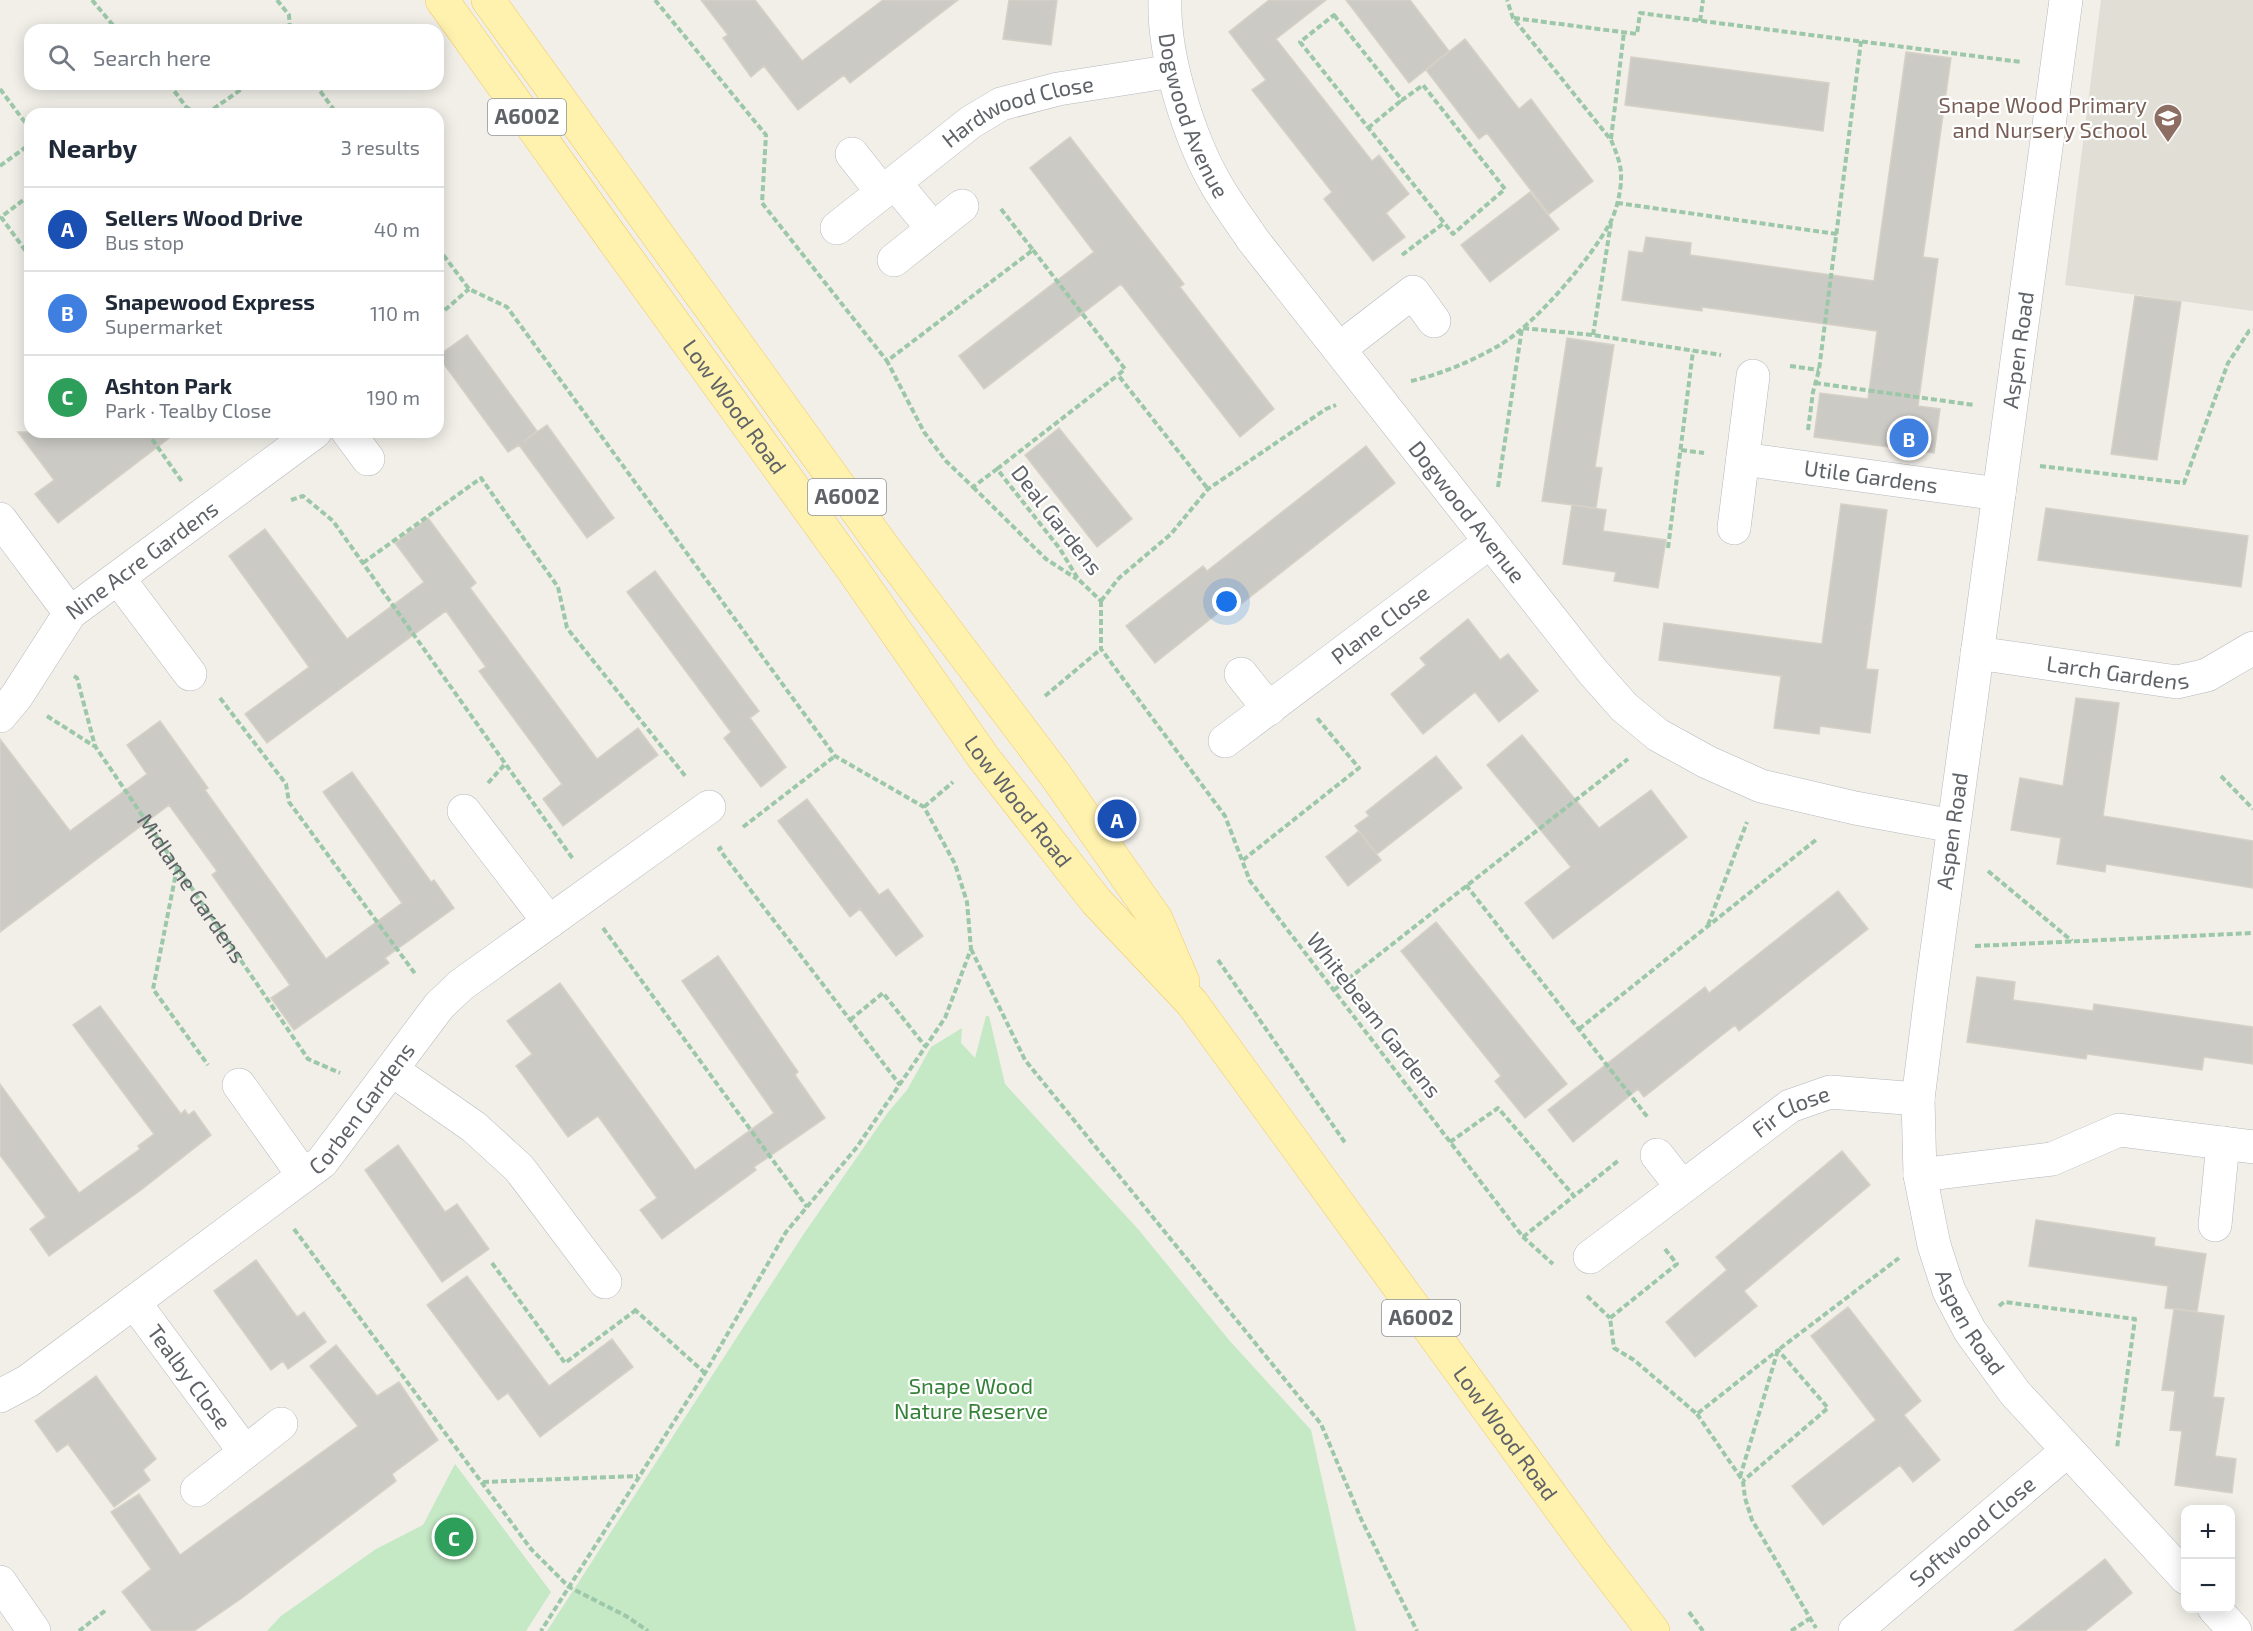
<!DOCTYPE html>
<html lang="en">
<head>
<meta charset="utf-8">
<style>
	:root { --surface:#fff; --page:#f6f6f7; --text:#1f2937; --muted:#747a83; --line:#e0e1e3; --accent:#ea4335 }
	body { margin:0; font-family:"Exo 2",sans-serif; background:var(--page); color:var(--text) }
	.controls { position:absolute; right:18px; bottom:18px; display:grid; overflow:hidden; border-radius:12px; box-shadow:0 3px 15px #0003 }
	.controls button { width:54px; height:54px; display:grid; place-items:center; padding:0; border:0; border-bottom:2px solid var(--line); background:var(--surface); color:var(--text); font:30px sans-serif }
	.you { position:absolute; left:1227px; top:602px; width:21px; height:21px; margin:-15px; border:4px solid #fff; border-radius:50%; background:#1a73e8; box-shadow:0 0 0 9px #1a73e833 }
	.badge { display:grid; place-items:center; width:39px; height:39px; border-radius:50%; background:var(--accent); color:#fff; font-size:20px; font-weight:700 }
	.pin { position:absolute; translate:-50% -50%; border:3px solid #fff; box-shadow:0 2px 6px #0006 }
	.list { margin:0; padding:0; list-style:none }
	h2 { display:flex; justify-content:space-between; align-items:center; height:78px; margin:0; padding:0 24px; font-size:26px }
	h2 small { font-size:20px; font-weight:400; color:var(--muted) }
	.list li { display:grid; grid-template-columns:39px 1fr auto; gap:18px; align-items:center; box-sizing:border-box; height:84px; padding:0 24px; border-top:2px solid var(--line) }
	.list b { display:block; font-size:22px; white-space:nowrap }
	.list p { margin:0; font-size:20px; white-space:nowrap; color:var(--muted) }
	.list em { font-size:20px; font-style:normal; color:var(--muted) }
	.icon { flex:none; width:33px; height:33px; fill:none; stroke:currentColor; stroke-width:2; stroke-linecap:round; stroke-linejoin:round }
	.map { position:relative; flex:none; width:2253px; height:1631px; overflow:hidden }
	.search { position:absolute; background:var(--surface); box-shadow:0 3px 15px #0003; left:24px; top:24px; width:420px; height:66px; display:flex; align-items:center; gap:15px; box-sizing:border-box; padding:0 21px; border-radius:18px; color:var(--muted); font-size:22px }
	.panel { position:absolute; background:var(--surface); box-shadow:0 3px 15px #0003; left:24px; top:108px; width:420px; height:330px; border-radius:18px }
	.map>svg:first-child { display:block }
	.education { fill:#e1ded6 }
	.green { fill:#c5e8c5 }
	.building { fill:#cccac5; stroke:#d6d1c6; stroke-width:1.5 }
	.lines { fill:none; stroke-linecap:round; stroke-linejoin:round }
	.minor-casing { stroke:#b5b8bc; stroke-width:34 }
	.major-casing { stroke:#f2c960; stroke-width:34 }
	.path { stroke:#9cc7a9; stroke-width:4; stroke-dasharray:6 3; stroke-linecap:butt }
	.minor { stroke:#fff; stroke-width:33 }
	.major { stroke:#fff2af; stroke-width:33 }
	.labels { text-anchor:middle; stroke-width:4.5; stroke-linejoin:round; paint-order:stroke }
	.shield { fill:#fff; stroke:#8f9295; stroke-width:1.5 }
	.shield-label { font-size:21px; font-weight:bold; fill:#5f6368 }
	.education-label { font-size:22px; fill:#785e54; stroke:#fff; text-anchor:end }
	.street-label { font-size:22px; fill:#5f6368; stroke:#fff }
	.park-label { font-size:22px; fill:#348238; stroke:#fff }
</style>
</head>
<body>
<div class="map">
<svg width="2253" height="1631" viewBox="0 0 2253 1631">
	<rect width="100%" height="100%" fill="#f1efe8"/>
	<path class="education" d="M2101 0H2253V311L2065 285Z"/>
	<path class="green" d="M986 1016H989L1005 1084 1138 1229 1229 1340 1311 1430 1356 1631H547L803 1235 889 1111 907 1090 931 1047 962 1028 961 1043 975 1058Z
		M455 1464 551 1592 526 1631H267L281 1616 376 1549 423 1525Z"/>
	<path class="building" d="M701 0H755L802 61 883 0H958L850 83 844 75 798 110 764 66 751 77 723 38 728 35Z
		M1009 0H1057L1051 45 1003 39Z
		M1269 0H1326L1276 39 1372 161 1379 155 1409 194 1386 213 1405 237 1373 261 1324 199 1332 192 1252 90 1266 80 1229 32Z
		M1346 0H1410L1449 51 1409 83Z
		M1465 39 1519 109 1531 99 1593 181 1549 214 1487 133 1479 139 1426 70Z
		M1906 52 1951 58 1923 257 1938 259 1918 406 1940 409 1934 453 1814 437 1820 393 1868 399 1877 331 1702 307V311L1622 300 1629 251 1643 253 1646 237 1691 243 1690 255 1874 281Z
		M1631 57 1829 83 1823 131 1625 105Z
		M1070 137 1184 284 1180 287 1274 409 1240 437 1121 284 984 389 959 356 1094 252 1030 168Z
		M1530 192 1559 229 1490 282 1461 245Z
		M2135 296 2181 302 2157 460 2111 454Z
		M467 335 537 431 524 441 547 425 614 518 587 538 519 445 508 452 438 356Z
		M1567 338 1614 345 1595 467 1602 468 1596 508 1542 501Z
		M1059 428 1132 519 1097 547 1025 455Z
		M18 432H177L58 523 35 494 54 480Z
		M1366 446 1395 483 1236 608 1232 602 1155 663 1126 626 1203 566 1207 571Z
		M1841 504 1887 510 1866 669 1878 670 1870 733 1820 726 1819 734 1774 728 1781 676 1659 660 1664 623 1822 644Z
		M1572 505 1606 510 1603 531 1666 540 1658 588 1614 581 1616 572 1563 564Z
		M2046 508 2248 536 2241 587 2038 560Z
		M428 518 476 583 470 588 597 759 638 728 658 755 563 826 543 799 562 784 479 671 486 667 446 611 267 743 245 714 309 667 229 556 265 529 347 639 424 582 395 543Z
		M655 571 759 711 750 718 786 767 761 787 724 738 731 732 627 592Z
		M1468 619 1500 660 1508 654 1538 691 1499 722 1475 692 1423 734 1391 694 1426 665 1420 658Z
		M2076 698 2119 703 2103 816 2253 841V888L2106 864 2105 872 2057 864 2061 838 2011 830 2020 778 2063 786Z
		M160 721 208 788 205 790 326 959 402 903 323 792 352 772 431 882 434 880 454 908 385 958 389 963 294 1030 271 998 290 985 212 875 217 871 169 805 0 932V739L70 831 147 774 127 745Z
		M1522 735 1599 828 1651 790 1687 837 1553 939 1525 903 1571 867 1487 765Z
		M1436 756 1462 788 1377 854 1355 826 1369 816 1366 812Z
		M807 799 879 895 888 889 923 936 896 956 860 909 850 917 778 821Z
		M1359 831 1381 860 1348 886 1326 857Z
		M1838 891 1868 929 1739 1031 1735 1025 1644 1097 1638 1089 1573 1142 1548 1110 1705 987 1709 993Z
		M1436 922 1567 1084 1525 1118 1495 1081 1501 1076 1401 951Z
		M718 956 798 1072 795 1075 825 1118 754 1167 756 1170 662 1239 640 1210 657 1198 598 1116 568 1137 516 1066 532 1054 507 1021 560 983 695 1170 774 1113 682 981Z
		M1977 977 2015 982 2013 1000 2093 1011 2094 1004 2253 1027V1064L2204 1057 2202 1070 2087 1054 2086 1059 1967 1042Z
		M100 1006 181 1114 185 1110 188 1115 194 1111 211 1135 141 1190 49 1256 30 1229 46 1217 0 1155V1084L79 1193 140 1149 138 1146 154 1134 73 1025Z
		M398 1145 445 1212 457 1204 489 1249 442 1282 365 1170Z
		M1842 1151 1870 1185 1744 1291 1757 1306 1695 1357 1666 1322 1727 1270 1716 1257Z
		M2036 1220 2155 1238 2154 1246 2206 1254 2197 1311 2165 1308 2168 1286 2029 1266Z
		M256 1260 297 1317 304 1312 326 1342 288 1369 283 1361 271 1370 214 1291Z
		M467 1276 549 1386 612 1339 633 1367 540 1437 508 1393 498 1400 427 1305Z
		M1848 1307 1921 1401 1904 1415 1940 1460 1913 1482 1900 1465 1823 1525 1792 1486 1876 1420 1811 1336Z
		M2174 1309 2224 1316 2213 1397 2224 1398 2215 1456 2236 1459 2232 1493 2175 1485 2182 1431 2170 1430 2175 1391 2162 1390Z
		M336 1345 377 1396 399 1382 438 1440 392 1474 396 1481 242 1598 194 1631H152L122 1592 151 1569 111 1512 139 1494 180 1555 358 1426 310 1366Z
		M96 1376 156 1459 143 1470 150 1480 114 1507 68 1444 57 1452 35 1421Z
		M2105 1559 2132 1593 2085 1631H2014Z"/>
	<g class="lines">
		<g class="minor-casing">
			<g id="minor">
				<path id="s2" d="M1165 0C1163 55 1189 138 1217 186 1228 205 1241 222 1253 240L1593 672 1624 707 1658 735 1707 762 1761 786 1855 808 1953 826"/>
				<path id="s3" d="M2066 0 1932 987 1918 1099 1920 1175 1934 1245 1949 1291 1970 1331 2015 1393 2186 1578"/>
				<path d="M852 154 882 192"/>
				<path d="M895 183 933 229"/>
				<path id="s4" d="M837 228 971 122 1001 104 1058 89 1173 71"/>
				<path d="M894 260 962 206"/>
				<path d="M1339 349 1413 292 1434 321"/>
				<path d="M348 432 368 459"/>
				<path id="s5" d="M1743 459 1999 494"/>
				<path d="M0 519 70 613"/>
				<path d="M1734 528 1753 376"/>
				<path d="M118 578 190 674"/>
				<path id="s6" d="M1977 653 2177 682 2207 675 2253 648"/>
				<path d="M1241 674 1269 709"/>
				<path id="s7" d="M0 716 16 697 70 613 315 432"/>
				<path id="s8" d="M1225 741 1490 542"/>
				<path d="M464 811 549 922"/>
				<path d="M392 1070 474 1127 519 1168 605 1282"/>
				<path d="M239 1085 303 1175"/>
				<path d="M1657 1155 1682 1187"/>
				<path d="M1920 1175 2052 1159 2119 1130 2253 1147"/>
				<path d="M2215 1225 2223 1143"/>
				<path id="s9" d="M1590 1257 1790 1106 1830 1092 1918 1099"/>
				<path id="s10" d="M134 1302 245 1452"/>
				<path id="s11" d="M0 1396 28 1381 322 1162 439 1006 461 985 709 807"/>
				<path d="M197 1490 281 1424"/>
				<path d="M0 1582 34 1631"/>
				<path d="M2214 1608 2235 1631"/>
				<path id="s12" d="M1855 1631 2067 1451"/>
			</g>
		</g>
		<g class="major-casing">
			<g id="major">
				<path id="s13" d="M442 0 610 235 853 570 983 757 1096 901 1192 1003 1590 1549 1653 1631"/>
				<path d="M488 0 884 548 1056 776 1156 919 1183 982"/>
			</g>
		</g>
		<g class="path">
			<path d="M92 0 117 30"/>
			<path d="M277 0 289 15 290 30"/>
			<path d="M655 0 766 135 762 203 887 361"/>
			<path d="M1334 15 1402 100 1423 85 1505 189 1453 234 1300 42Z"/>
			<path d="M1514 18 1637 34 1640 13 2021 62"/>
			<path d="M1700 21 1703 0"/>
			<path d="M169 84 187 108 205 114"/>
			<path d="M315 84 337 114"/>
			<path d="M0 89 30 129"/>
			<path d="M206 114 249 84"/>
			<path d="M1368 128 1402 100"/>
			<path d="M1611 139 1624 32"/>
			<path d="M0 166 30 144"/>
			<path d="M30 195 1 217 30 257"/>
			<path d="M1617 203 1837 234"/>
			<path d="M1001 209 1033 250 887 361 924 432 946 461 973 487 997 469 1060 549 1078 579 1101 601"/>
			<path d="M438 248 469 289 507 307 835 756 924 807 955 864 967 902 971 949 945 1018 857 1147 786 1232 705 1373 541 1631"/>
			<path d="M1033 250 1125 369 1118 375 1208 489"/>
			<path d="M1402 255 1444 223"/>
			<path d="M438 316 469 289"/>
			<path d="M1593 335 1611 223"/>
			<path d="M1790 366 1819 370"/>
			<path d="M1411 381C1442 374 1472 361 1500 345 1536 323 1589 261 1610 223 1616 212 1621 192 1621 179 1622 165 1616 152 1611 140L1513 18 1507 0"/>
			<path d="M1815 383 1974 405"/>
			<path d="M1808 430 1813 392 1819 370 1861 41"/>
			<path d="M147 432 183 483"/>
			<path d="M238 432 242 439"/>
			<path d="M1681 450 1704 453"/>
			<path d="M2040 466 2184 483 2228 363 2249 331 2253 330"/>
			<path d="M997 469 1118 375"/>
			<path d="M973 487 1046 559 1077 579"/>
			<path d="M1498 487 1522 328 1593 335 1721 355"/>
			<path d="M291 500 303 496 333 521 573 859"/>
			<path d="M1668 548 1693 351"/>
			<path d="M363 563 481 478 558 587 567 628 686 777"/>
			<path d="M1101 601 1119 578 1171 534 1208 489 1326 409 1336 405"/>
			<path d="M1101 601V649L1225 816 1250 881 1523 1237 1553 1264"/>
			<path id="s1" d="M74 676 77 678 95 746 308 1059 340 1073"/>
			<path d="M1045 696 1101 649"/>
			<path d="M220 698 286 784 289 802 416 975"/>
			<path d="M47 716 94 746"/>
			<path d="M2221 776 2253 809"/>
			<path d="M488 783 505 764"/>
			<path d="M924 807 953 782"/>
			<path d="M743 827 835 756"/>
			<path d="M722 847 719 849 900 1085"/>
			<path d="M1243 860 1359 768 1317 718"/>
			<path d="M177 868 153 989 208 1065"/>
			<path d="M1988 871 2072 941"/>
			<path d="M1466 885 1649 1119"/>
			<path d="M1708 925 1747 822"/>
			<path d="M603 928 807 1207"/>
			<path d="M1975 946 2253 933"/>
			<path d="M971 949 1025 1060 1321 1424 1362 1521 1417 1631"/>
			<path d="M1218 960 1346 1144"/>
			<path d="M1334 990 1628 759"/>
			<path d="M850 1020 883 993 925 1046"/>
			<path d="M1579 1029 1817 839"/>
			<path d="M1450 1142 1498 1108 1574 1196 1619 1160"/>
			<path d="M294 1229 531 1549 569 1587 626 1616 648 1631"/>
			<path d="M1523 1237 1574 1196"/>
			<path d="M1665 1249 1677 1264 1610 1318 1614 1348 1634 1360 1697 1414 1778 1350 1828 1408 1743 1481"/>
			<path d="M492 1263 565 1363 636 1310"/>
			<path d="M1587 1296 1610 1318"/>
			<path d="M1999 1306 2004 1302 2135 1319 2117 1448"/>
			<path d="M634 1309 705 1373"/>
			<path d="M1697 1414 1743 1481 1745 1498 1752 1520 1816 1628"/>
			<path d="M1740 1477 1778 1350 1899 1258"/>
			<path d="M483 1482 638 1476"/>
			<path d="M1689 1612 1703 1631"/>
			<path d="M79 1631 106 1610"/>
			<path d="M1791 1631 1809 1619"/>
		</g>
		<use href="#minor" class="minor"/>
		<use href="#major" class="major"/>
	</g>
	<defs>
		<g id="school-pin" transform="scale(1.5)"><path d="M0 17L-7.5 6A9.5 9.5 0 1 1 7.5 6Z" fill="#8d6e63" stroke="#fff"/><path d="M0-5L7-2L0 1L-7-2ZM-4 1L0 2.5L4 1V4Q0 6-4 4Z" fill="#fff"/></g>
	</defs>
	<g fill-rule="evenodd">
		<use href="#school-pin" x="2168" y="118"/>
	</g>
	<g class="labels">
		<g class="shield">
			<rect x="488" y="99" width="78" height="36" rx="4.5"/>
			<rect x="808" y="479" width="78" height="36" rx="4.5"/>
			<rect x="1382" y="1300" width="78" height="36" rx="4.5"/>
		</g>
		<g class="shield-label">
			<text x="527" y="124">A6002</text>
			<text x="847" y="504">A6002</text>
			<text x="1421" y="1325">A6002</text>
		</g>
		<g class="education-label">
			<text x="2147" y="113">Snape Wood Primary<tspan x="2147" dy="25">and Nursery School</tspan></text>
		</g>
		<g class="street-label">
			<text dy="8" stroke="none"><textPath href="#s2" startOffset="120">Dogwood Avenue</textPath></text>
			<text dy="8" stroke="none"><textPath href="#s4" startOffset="219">Hardwood Close</textPath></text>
			<text transform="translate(2018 350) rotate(-82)" y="8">Aspen Road</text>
			<text dy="8" stroke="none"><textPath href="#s13" startOffset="501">Low Wood Road</textPath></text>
			<text dy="8" stroke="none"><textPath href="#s5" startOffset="129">Utile Gardens</textPath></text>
			<text dy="8" stroke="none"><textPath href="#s2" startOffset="606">Dogwood Avenue</textPath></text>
			<text transform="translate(1057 520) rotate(52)" y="8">Deal Gardens</text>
			<text dy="8" stroke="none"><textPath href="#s7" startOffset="214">Nine Acre Gardens</textPath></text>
			<text dy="8" stroke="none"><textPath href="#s8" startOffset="194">Plane Close</textPath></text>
			<text dy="8" stroke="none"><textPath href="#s6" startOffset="142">Larch Gardens</textPath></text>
			<text dy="8" stroke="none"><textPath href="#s13" startOffset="987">Low Wood Road</textPath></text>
			<text transform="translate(1952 831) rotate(-82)" y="8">Aspen Road</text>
			<text dy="8" stroke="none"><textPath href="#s1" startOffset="246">Midlame Gardens</textPath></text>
			<text transform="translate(1374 1015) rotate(52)" y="8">Whitebeam Gardens</text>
			<text dy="8" stroke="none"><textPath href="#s11" startOffset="465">Corben Gardens</textPath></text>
			<text dy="8" stroke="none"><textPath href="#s9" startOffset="249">Fir Close</textPath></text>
			<text dy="8" stroke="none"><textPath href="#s3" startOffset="1342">Aspen Road</textPath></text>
			<text dy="8" stroke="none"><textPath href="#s10" startOffset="93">Tealby Close</textPath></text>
			<text dy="8" stroke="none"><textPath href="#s13" startOffset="1786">Low Wood Road</textPath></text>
			<text dy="8" stroke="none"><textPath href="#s12" startOffset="154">Softwood Close</textPath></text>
		</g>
		<g class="park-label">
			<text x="971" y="1394">Snape Wood<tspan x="971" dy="25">Nature Reserve</tspan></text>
		</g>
	</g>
</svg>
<div class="controls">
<button>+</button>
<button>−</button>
</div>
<div class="you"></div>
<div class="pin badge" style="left:1117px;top:819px;background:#1a4fb4">A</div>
<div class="pin badge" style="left:1909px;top:438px;background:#3f7fe0">B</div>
<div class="pin badge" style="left:454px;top:1537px;background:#2e9e5b">C</div>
<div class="search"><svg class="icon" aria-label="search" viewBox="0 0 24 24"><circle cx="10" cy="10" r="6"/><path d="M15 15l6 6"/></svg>Search here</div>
<section class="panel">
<h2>Nearby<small>3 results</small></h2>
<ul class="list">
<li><span class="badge" style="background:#1a4fb4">A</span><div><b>Sellers Wood Drive</b><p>Bus stop</p></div><em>40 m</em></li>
<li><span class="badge" style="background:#3f7fe0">B</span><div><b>Snapewood Express</b><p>Supermarket</p></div><em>110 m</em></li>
<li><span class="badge" style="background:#2e9e5b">C</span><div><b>Ashton Park</b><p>Park · Tealby Close</p></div><em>190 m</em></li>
</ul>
</section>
</div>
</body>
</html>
